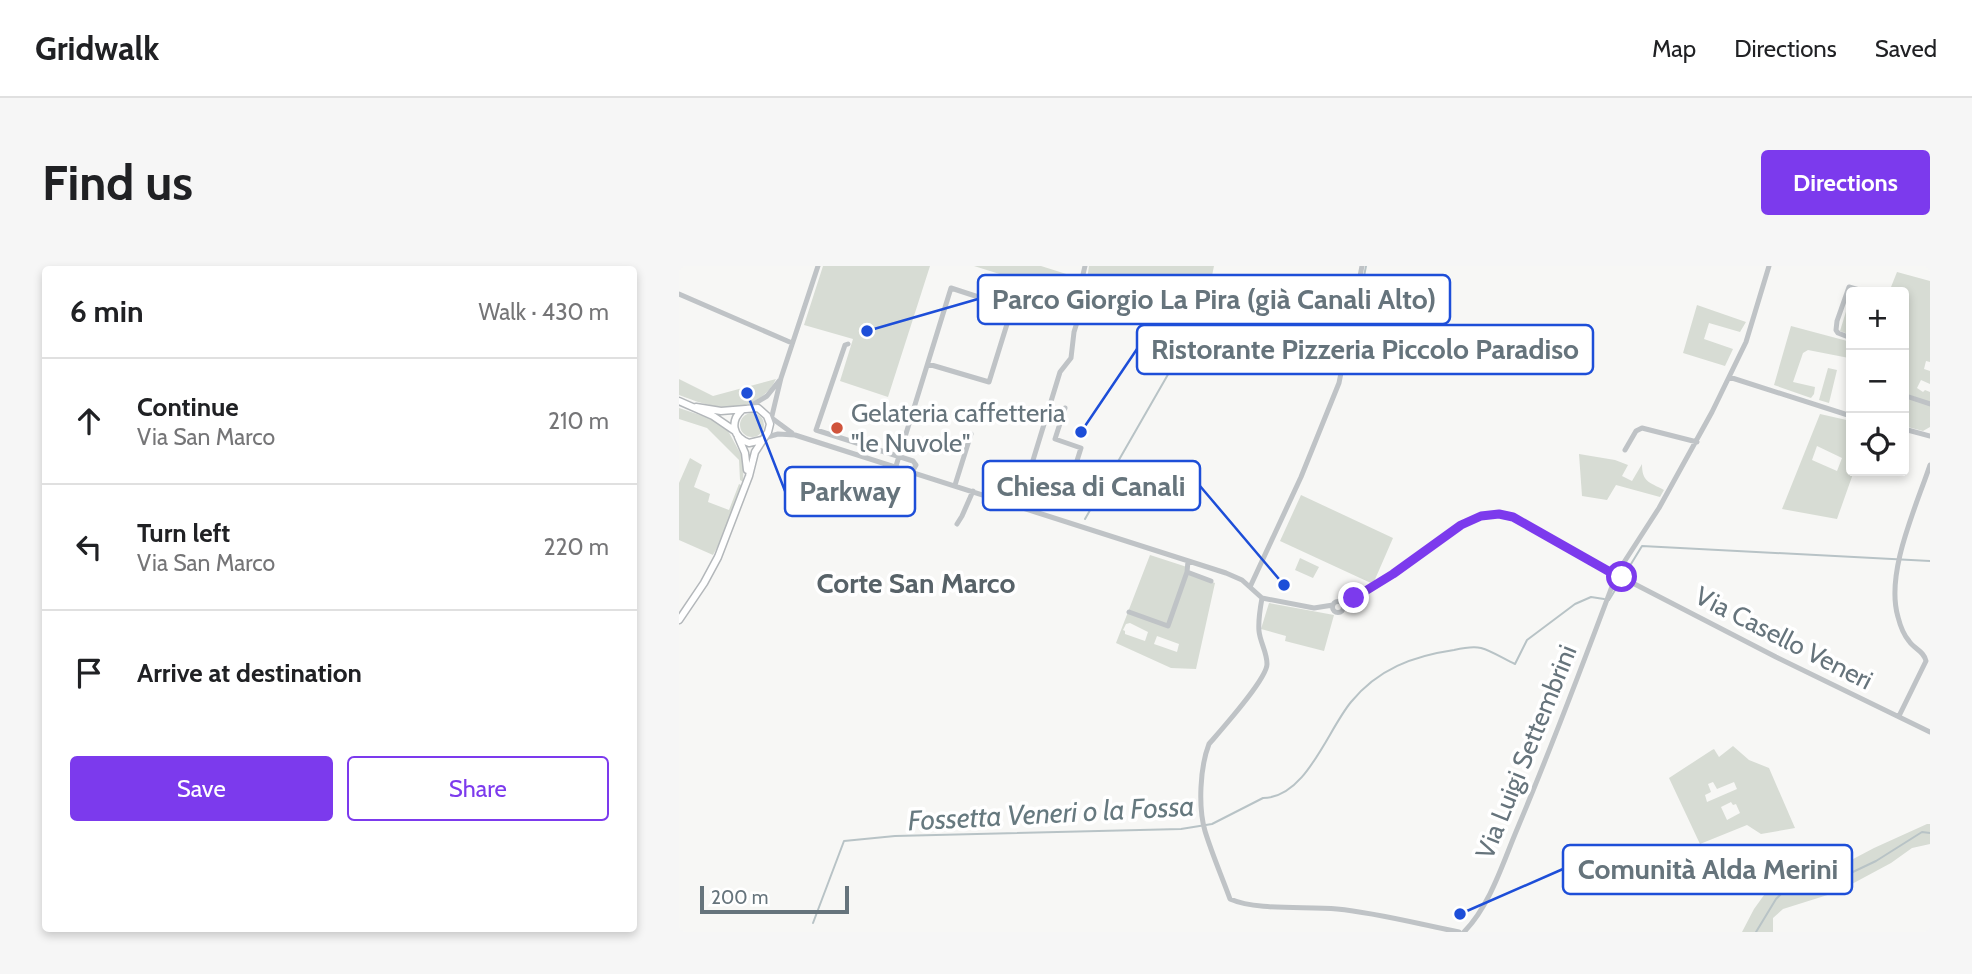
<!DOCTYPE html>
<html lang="en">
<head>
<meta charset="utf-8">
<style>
	:root { --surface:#fff; --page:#f6f6f6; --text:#202124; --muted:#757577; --line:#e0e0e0; --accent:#7c3aed }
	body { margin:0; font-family:Cabin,sans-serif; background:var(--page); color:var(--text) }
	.controls { position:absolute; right:21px; top:21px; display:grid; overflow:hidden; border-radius:7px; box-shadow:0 4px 10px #0003 }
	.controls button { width:63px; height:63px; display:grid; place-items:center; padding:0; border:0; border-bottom:2px solid var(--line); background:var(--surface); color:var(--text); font:35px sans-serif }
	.scale { position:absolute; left:21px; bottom:18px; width:149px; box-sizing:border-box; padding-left:7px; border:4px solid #66747c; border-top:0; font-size:19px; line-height:24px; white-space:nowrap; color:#66747c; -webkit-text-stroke:5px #fff; paint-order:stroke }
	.stop { position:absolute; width:21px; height:21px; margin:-16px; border:5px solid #7c3aed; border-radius:50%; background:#fff }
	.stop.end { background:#7c3aed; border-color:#fff; box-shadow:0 2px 7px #0008 }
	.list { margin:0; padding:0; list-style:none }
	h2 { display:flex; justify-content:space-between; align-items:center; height:91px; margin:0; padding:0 28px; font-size:30px }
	h2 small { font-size:23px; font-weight:400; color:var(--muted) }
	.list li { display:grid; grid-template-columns:46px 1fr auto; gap:21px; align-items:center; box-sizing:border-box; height:126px; padding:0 28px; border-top:2px solid var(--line) }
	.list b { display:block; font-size:26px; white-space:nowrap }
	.list p { margin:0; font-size:23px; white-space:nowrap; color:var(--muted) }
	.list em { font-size:23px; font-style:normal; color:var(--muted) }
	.actions { display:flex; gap:14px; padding:21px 28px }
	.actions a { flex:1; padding:16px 0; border:2px solid var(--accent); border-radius:7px; text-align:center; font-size:24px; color:var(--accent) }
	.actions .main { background:var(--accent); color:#fff }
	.icon { flex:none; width:38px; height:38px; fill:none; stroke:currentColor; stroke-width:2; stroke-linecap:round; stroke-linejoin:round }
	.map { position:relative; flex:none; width:1251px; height:666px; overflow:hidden; border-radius:7px }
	header { display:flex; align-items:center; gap:42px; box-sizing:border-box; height:98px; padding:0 35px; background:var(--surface); border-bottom:2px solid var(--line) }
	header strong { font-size:33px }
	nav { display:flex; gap:38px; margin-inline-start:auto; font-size:24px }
	.intro { display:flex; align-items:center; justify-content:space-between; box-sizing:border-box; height:168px; padding:0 42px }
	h1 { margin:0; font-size:49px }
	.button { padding:18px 32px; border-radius:7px; background:var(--accent); color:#fff; font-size:24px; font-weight:700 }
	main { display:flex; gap:42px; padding:0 42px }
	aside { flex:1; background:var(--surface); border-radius:7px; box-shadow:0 4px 10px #0003 }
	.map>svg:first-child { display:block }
	.green { fill:#d7dcd4; fill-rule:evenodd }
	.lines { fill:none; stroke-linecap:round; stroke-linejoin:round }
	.stream { stroke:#b8c3c6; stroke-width:2 }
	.major-casing { stroke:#b3b7ba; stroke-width:9 }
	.minor { stroke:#bfc3c6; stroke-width:5 }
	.major { stroke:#fff; stroke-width:6 }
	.route { stroke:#7c3aed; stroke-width:9 }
	.poi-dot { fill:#d0543c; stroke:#fff; stroke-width:2.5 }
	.labels { text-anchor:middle; stroke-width:7; stroke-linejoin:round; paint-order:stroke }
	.poi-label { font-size:26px; fill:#66747c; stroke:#fff; text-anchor:start }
	.street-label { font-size:26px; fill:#66747c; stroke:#fff }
	.neighbourhood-label { font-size:28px; font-weight:bold; fill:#576268; stroke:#fff }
	.water-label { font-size:28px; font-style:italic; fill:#66797f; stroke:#fff }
	.leader { fill:none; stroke:#1d4ed8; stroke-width:2.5 }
	.callout-dot { fill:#1d4ed8; stroke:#fff; stroke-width:2.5 }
	.callout { fill:#fff; stroke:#1d4ed8; stroke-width:2.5 }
	.callout-label { font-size:28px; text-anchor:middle; font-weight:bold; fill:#66747c }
</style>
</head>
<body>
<header>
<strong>Gridwalk</strong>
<nav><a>Map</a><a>Directions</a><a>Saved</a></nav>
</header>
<div class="intro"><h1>Find us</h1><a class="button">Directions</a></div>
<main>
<aside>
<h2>6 min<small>Walk · 430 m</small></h2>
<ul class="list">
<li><svg class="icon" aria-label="ahead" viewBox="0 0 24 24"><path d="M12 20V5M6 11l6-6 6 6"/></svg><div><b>Continue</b><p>Via San Marco</p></div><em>210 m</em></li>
<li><svg class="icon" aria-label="left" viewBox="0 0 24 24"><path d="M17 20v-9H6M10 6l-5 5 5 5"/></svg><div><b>Turn left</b><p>Via San Marco</p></div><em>220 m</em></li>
<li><svg class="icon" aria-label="arrive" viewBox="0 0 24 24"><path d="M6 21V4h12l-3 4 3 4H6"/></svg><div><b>Arrive at destination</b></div></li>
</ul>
<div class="actions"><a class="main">Save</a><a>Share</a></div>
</aside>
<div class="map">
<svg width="1251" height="666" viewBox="0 0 1251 666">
	<rect width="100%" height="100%" fill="#f7f7f5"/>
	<path class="green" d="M144 0H251L209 131 161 115 174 73 125 59Z
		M295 0H362L400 12 391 30Z
		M410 0H535L526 44 405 34Z
		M1218 6 1251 15V96L1247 95 1245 103 1251 105V118L1242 114 1238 122 1244 126 1246 124 1251 126V161L1244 165 1225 160V117L1227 118 1229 112 1225 110V26H1210Z
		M1172 29V69L1161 65Z
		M1018 39 1067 56 1061 66 1030 57 1025 73 1054 83 1046 100 1004 87Z
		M1112 60 1172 76 1170 92 1129 84 1124 87 1114 116 1136 121 1135 128 1132 132 1095 119Z
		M1149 102 1158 104 1150 137 1140 134Z
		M0 113 34 130 97 113C93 122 87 128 79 133 54 149 26 139 0 129Z
		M0 142 33 153 48 163 65 194 64 216 61 214 60 194 28 162 0 153Z
		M61 159a12 12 0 1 1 24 0a12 12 0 1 1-24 0Z
		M1141 148 1172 155V205H1175L1158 253 1103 243ZM1138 180 1163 192 1158 205 1133 194Z
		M900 188 936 194 949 199 943 210 953 215 963 198C963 216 970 216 985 224L981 231 937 219 928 234 903 230Z
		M11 192 23 199 15 221 31 228 29 236 50 244 60 218 66 221 44 279 40 278 34 289 0 274V217Z
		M622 229 714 272 694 318 601 275Z
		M471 289 508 301V306L536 317 517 403 492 402 437 377ZM451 357 469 366 466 375 446 368V365L444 364 447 358ZM478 370 500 378 498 386 475 378Z
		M621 292 640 301 634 312 616 304Z
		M590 337 655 349 645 385 606 375 607 370 582 363Z
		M1054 480 1070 494 1090 502 1116 562 1082 568 1068 559 1021 578 990 512 1033 484 1035 483 1040 491ZM1034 516 1038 523 1055 516 1058 523 1028 536 1026 529 1032 526 1029 518ZM1052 536 1054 539 1057 538 1061 547 1048 554 1042 541Z
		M1248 558H1251V578L1233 582 1212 597 1158 626 1104 643 1094 652V666H1063L1075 643 1093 618 1116 614 1159 601 1195 582Z"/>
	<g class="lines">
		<path class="stream" d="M679 41 687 0
			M406 253 526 44 634 42
			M930 334 963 280 1251 295
			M134 657 165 575 216 570 502 563 533 558 584 532C627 532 648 465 672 436 699 403 734 390 775 384 784 382 793 380 802 382 813 385 825 393 836 398L848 374 896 338 912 331 925 333
			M1077 666 1097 633 1103 627 1138 623 1197 595 1243 566 1251 567"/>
		<g class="major-casing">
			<path id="major" d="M0 135 34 150 56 165
				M63 144C51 155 53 171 70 177L83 174
				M59 171 66 187 68 204
				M0 354 25 317 39 291 70 210 76 186 89 166 91 158 88 150 79 142 42 145 17 141"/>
		</g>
		<path class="minor" d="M402 17 406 0
			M0 28 113 77
			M1172 72 1159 67 1157 64 1158 55 1170 21 1187 26
			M1050 111 1172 150
			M1230 131 1251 138
			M70 141 88 130 100 115
			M90 150 113 167
			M91 158 102 112 139 0
			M1225 163 1251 170
			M137 164 234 195 237 199 233 206
			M137 164 166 79 169 78
			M85 172 99 168 116 169 547 307 563 314 583 332 635 342 654 339
			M946 184 957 165 963 162 1018 176
			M217 200 272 22 333 42 310 116 249 98
			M276 219 292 168
			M384 239 402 182 376 173 386 142
			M340 240 381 106 392 92 395 66 404 37
			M278 258 283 250 294 225
			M509 295 508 306 532 315
			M931 309a6 6 0 1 1 12 0a6 6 0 1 1-12 0Z
			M940 304 980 242 1033 146 1067 76 1090 0
			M942 311 1097 391 1251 466
			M571 321 622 211 660 117 683 0
			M583 332C581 343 579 354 580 365 581 376 588 386 588 398 588 413 542 464 530 478 521 501 519 541 526 565 533 588 543 611 551 633 578 645 627 640 658 643 699 647 739 658 780 666
			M653.5 341a5.5 5.5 0 1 1 11 0a5.5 5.5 0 1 1-11 0Z
			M663 337 692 322 782 259 802 250 819 249 834 251 931 306
			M450 346 489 360 508 306
			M1220 450 1247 395C1245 385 1235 383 1230 375 1224 368 1221 359 1219 351 1206 307 1237 241 1251 199
			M785 666C812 638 824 596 839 561 873 480 904 398 935 315"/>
		<use href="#major" class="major"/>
	</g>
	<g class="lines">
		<path class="route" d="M675 332 714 308 782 259 802 250 820 248 834 251 931 306 936 303 943 307V311"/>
	</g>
	<circle class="poi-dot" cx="158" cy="162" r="7"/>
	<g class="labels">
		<g class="poi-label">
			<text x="172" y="156">Gelateria caffetteria<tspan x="172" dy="30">"le Nuvole"</tspan></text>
		</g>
		<g class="street-label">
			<text transform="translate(1105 372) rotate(27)" y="9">Via Casello Veneri</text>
			<text transform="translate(847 486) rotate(-68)" y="9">Via Luigi Settembrini</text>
		</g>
		<g class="neighbourhood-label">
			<text x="237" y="327">Corte San Marco</text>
		</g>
		<g class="water-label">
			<text transform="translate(372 547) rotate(-3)" y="10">Fossetta Veneri o la Fossa</text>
		</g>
	</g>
	<path class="leader" d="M188 65L299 33M402 166L458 83M605 319L521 220M68 127L106 225M781 648L884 603"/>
	<g class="callout-dot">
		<circle cx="188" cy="65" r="7"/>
		<circle cx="402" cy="166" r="7"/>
		<circle cx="605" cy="319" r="7"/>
		<circle cx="68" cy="127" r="7"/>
		<circle cx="781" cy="648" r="7"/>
	</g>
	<g class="callout">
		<rect x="299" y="9" width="472" height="49" rx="7"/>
		<rect x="458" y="59" width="456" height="49" rx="7"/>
		<rect x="304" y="195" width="217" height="49" rx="7"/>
		<rect x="106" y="201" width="130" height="49" rx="7"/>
		<rect x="884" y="579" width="289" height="49" rx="7"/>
	</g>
	<g class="callout-label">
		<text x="535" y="43">Parco Giorgio La Pira (già Canali Alto)</text>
		<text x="686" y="93">Ristorante Pizzeria Piccolo Paradiso</text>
		<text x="412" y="230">Chiesa di Canali</text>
		<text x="171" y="235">Parkway</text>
		<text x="1029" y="613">Comunità Alda Merini</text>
	</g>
</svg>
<div class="controls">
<button>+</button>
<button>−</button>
<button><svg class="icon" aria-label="locate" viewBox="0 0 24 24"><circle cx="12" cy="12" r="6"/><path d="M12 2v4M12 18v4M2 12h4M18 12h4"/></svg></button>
</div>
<div class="scale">200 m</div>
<div class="stop" style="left:943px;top:311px"></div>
<div class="stop end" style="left:675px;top:332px"></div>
</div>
</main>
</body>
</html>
